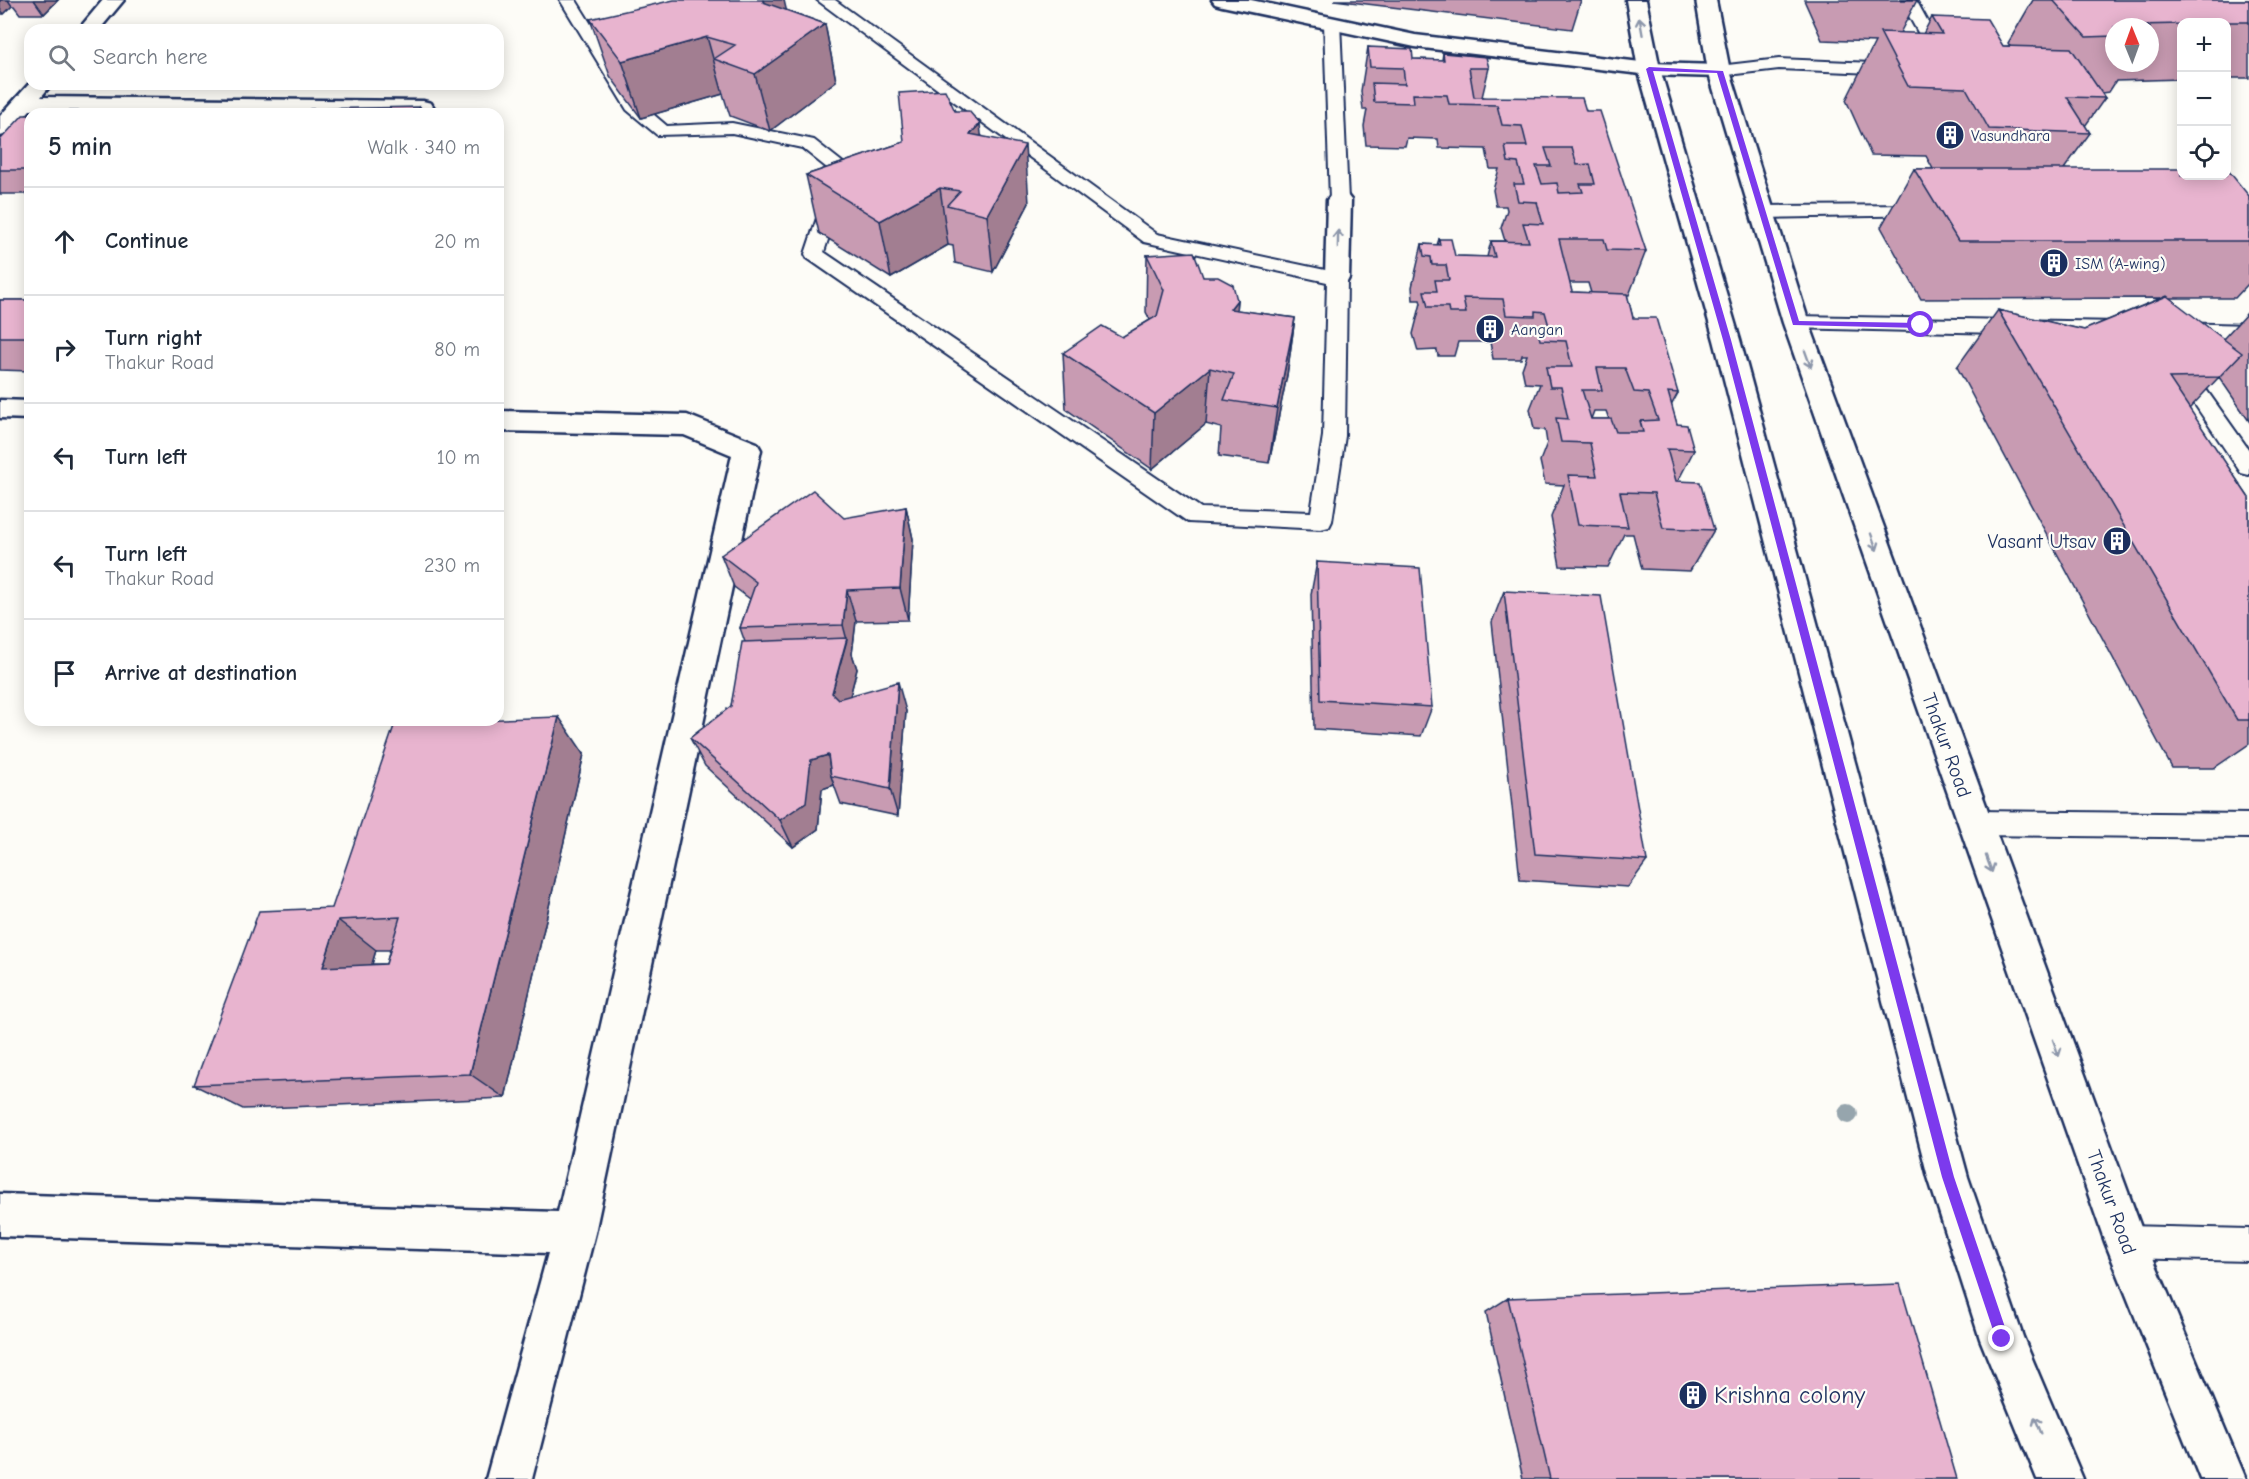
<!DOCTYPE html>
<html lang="en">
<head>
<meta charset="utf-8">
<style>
	:root { --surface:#fff; --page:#f2f2f3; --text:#1f2937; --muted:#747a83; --line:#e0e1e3 }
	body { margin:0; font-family:"Comic Neue",sans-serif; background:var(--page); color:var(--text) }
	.controls { position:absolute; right:18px; top:18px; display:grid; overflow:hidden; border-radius:12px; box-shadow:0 3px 15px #0003 }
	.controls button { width:54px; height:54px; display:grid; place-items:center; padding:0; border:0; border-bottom:2px solid var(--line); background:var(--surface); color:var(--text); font:30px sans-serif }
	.compass { position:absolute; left:2105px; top:18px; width:54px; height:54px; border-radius:50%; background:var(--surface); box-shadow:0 3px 15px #0003; rotate:359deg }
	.stop { position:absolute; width:18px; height:18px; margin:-14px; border:4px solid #7c3aed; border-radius:50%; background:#fff }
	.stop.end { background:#7c3aed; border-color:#fff; box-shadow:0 2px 6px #0008 }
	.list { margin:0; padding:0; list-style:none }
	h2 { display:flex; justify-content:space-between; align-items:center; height:78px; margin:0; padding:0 24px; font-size:26px }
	h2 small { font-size:20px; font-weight:400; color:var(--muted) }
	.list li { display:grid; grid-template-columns:39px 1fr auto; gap:18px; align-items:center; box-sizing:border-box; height:108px; padding:0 24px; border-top:2px solid var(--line) }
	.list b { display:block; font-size:22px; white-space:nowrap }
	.list p { margin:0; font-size:20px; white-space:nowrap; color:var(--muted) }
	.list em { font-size:20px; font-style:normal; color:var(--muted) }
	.icon { flex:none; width:33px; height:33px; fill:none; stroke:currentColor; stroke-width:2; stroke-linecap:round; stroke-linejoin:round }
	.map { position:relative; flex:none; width:2249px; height:1479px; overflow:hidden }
	.search { position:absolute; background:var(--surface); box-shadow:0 3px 15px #0003; left:24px; top:24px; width:480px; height:66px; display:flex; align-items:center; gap:15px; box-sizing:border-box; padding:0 21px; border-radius:18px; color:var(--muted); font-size:22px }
	.panel { position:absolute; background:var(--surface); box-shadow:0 3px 15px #0003; left:24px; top:108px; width:480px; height:618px; border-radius:18px }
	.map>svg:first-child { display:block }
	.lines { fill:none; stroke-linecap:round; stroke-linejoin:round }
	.lane-casing { stroke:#1b2f5e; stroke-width:4 }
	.street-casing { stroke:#1b2f5e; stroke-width:5 }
	.secondary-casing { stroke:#1b2f5e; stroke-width:5 }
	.lane { fill:#fdfcf7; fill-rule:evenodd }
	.street { fill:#fdfcf7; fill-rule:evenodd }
	.secondary { fill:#fdfcf7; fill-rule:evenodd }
	.tree { fill:#96a5ad }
	.wall { fill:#c89bb2; stroke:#1b2f5e; stroke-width:1.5; fill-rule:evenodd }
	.shaded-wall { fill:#a27e91; stroke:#1b2f5e; stroke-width:1.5 }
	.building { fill:#e8b4cf; stroke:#1b2f5e; stroke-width:1.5; fill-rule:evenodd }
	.oneway { stroke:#8c96aa }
	.route { fill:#7c3aed }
	.labels { text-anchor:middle; stroke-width:4.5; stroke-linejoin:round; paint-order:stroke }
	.far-poi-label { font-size:16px; fill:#1b2f5e; stroke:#fdfcf7; text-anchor:start }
	.poi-label { font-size:20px; fill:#1b2f5e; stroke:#fdfcf7; text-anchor:end }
	.street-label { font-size:20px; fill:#1b2f5e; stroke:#fdfcf7 }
	.near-poi-label { font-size:24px; fill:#1b2f5e; stroke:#fdfcf7; text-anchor:start }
</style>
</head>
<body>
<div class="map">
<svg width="2249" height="1479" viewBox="0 0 2249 1479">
	<rect width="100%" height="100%" fill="#fdfcf7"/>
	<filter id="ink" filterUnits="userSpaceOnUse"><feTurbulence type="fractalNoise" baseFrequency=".0167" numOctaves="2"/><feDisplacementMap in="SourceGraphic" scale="12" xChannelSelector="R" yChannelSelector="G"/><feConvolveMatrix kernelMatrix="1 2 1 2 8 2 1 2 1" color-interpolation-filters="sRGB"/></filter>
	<g filter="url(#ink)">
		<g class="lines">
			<g class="lane-casing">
				<path id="lane" d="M560 0H576L640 103 667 126 732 123 814 140 842 162 845 166 839 206 824 252 1201 508 1311 512 1323 436 1327 282 1144 242 817 0H835L1157 234 1344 274 1347 278 1345 436 1332 521 1329 527 1321 529 1188 522 807 258 805 254 821 206 827 168 802 148 732 133 657 135 627 110Z
					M1900 0H1916L1949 60 1947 63H1935Z
					M1332 18 1340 23 1348 200 1339 205 1330 200 1324 23Z
					M1779 59 1896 64 1904 69 1896 74 1779 69 1719 76 1711 71 1719 66Z
					M1925 205 1931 207 1934 211 1931 215 1764 218 1755 212 1764 206Z
					M1796 316 2120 322 2127 324 2130 329 2127 334 2120 336 1789 328 1786 323 1789 318Z
					M2177 323 2249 325V339L2170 335 2167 330 2170 325Z
					M2181 362 2188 364 2249 450V475L2241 473 2171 369 2174 364Z
					M1975 811 2249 814V838L1975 835 1966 831 1962 823 1966 815Z
					M2126 1226 2249 1229V1261L2126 1258 2115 1253 2110 1242 2115 1231Z"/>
			</g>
			<g class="street-casing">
				<path id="street" d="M103 0H124L99 30H78Z
					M1212 0H1251L1415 35 1649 63 1719 65 1727 66 1730 71 1727 76 1719 77 1649 75 1415 47 1222 6 1215 4Z
					M30 83 48 84 50 86 41 97 423 101 431 103 434 108 425 114 30 110 8 134 0 136V116Z
					M1339 193 1347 195 1351 200 1349 278 1346 284 1337 286 1328 284 1325 278 1327 200 1331 195Z
					M0 400 30 401V419L0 418Z
					M498 411 687 415 757 443 761 450 595 1233 532 1479H486L548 1253 0 1236V1194L558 1212 732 455 684 435 498 431Z"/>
			</g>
			<g class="secondary-casing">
				<path id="secondary" d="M1626 0H1646L1660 69 1740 340 1968 1177 2023 1337 2083 1479H2037L1980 1339 1928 1177 1714 340 1638 69Z
					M1696 0H1716L1730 71 1809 323 2146 1241 2246 1479H2200L2105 1242 1783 323 1708 71Z"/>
			</g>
			<use href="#lane" class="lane"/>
			<use href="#street" class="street"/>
			<use href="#secondary" class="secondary"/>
		</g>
		<circle class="tree" cx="1848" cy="1114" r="10"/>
		<path class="wall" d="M0 0H58L44 14H20L14 6H12L4 14H0Z
			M1334 0H1581L1572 29Z
			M1804 0H1917L1900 33 1923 34 1932 17 2003 46H2010L2008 43 2033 0H2249V78H2226V22H2181V79L2116 81 2109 92 2101 93 2105 98 2085 126 2090 133 2064 169 2249 196V283L2235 298H2169L2223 339 2249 311V421L2219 377 2189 409 2249 498V744L2214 768H2172L1957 367 1998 310 2084 330 2161 298 1921 299 1881 227 1914 169H1933L1926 156 1871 155 1846 100 1875 42 1822 40ZM2114 27H2150V63H2114Z
			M786 10 825 24 836 81 770 131 730 116 723 94 641 118 610 76 590 19Z
			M1368 47 1413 59 1442 60 1443 53 1489 68 1482 97 1586 111 1646 251 1629 295H1627L1633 318 1678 393 1671 406 1677 424 1694 450 1678 481 1714 530 1690 571 1642 569 1633 534H1624L1608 567 1560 566 1551 517 1564 485 1545 484 1540 461 1547 443 1545 430 1534 429 1530 409 1540 384 1525 383 1522 369 1527 355H1522L1521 359H1493L1490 342H1458L1454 356H1438L1437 350 1418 351 1413 334 1421 303 1420 300H1413L1412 287 1422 244 1437 245 1439 239 1455 256 1487 257 1491 241H1505L1501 228 1507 210 1506 206H1496L1493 190 1499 169H1490L1486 149 1439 148 1438 139 1407 138 1405 146 1366 145 1364 126 1367 110H1363L1361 91ZM1569 283H1588L1591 293 1572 292ZM1594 411H1606L1609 419H1591Z
			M955 111 982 136 1029 203 993 272 955 263 953 246 948 245 891 278 819 233 806 175 904 142Z
			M30 115V194H0V140Z
			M1147 255 1203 277 1237 300 1236 310 1295 318 1287 375 1269 463 1219 456 1221 428 1206 424 1152 469 1066 409 1063 353 1122 337 1150 320 1146 312Z
			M30 298V371L0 370V300H29Z
			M906 507 913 539 908 620 856 621 852 654 857 669 850 696 906 711 898 816 841 804 834 785 822 789 818 829 793 847 705 766 690 738 731 706 745 642 740 628 750 599 734 587 721 555Z
			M1317 562 1432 707 1421 736 1314 729 1311 594Z
			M1504 591 1647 861 1628 887 1520 880 1492 622Z
			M584 754 505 1098 243 1109 194 1085 332 908ZM376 950H390L386 964H372Z
			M1508 1298 1957 1479H1523L1486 1312Z"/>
		<path class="shaded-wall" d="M0 0H8L12 6 4 14 0 9Z
			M34 0H58L44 14Z
			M763 0H784L787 13 763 2Z
			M825 24 836 81 770 131 755 74Z
			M707 37 723 94 641 118 622 61Z
			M420 107 424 114H417Z
			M980 124 986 181 970 134Z
			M1025 145 1029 203 993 272 987 215Z
			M940 188 948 245 891 278 880 221Z
			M1237 300 1232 357 1230 309Z
			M1295 318 1287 375 1269 463 1277 408Z
			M1210 368 1206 424 1152 469 1154 413Z
			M906 507 913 539 908 620 900 588Z
			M847 590 856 621 852 654 857 669 843 723 832 693 847 640 843 625Z
			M898 682 906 711 898 816 890 789Z
			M559 717 584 754 505 1098 470 1074Z
			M828 755 831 776 834 785 822 789 818 829 793 847 780 820 811 760Z
			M338 920 376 950 363 995 323 967Z"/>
		<path class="building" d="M674 0H763V2L825 24 755 74 714 59 735 45 707 37 622 61 590 19Z
			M2053 0H2249V22H2181V24L2137 25 2139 27H2114V36L2086 37Z
			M1932 17 1987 19 2003 46 2071 48 2105 98 2067 97 2090 133 1989 129 1966 88 1908 86 1880 32 1942 34Z
			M1368 47 1412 49 1413 59 1444 60 1443 53 1486 57 1489 68H1469L1474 97 1582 98 1586 111H1600L1646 251 1607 250 1604 239H1559L1572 292 1627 294 1633 318H1656L1678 393 1668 392 1677 424 1687 425 1694 450 1667 449 1676 481 1700 482 1714 530 1663 528 1654 493 1620 492 1628 527 1578 525 1568 475 1597 476 1590 443 1561 442 1556 418 1568 419 1561 387H1550L1546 367H1572L1566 341 1540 340 1537 326H1549L1545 312 1535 311V316L1506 315 1503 299 1463 298 1466 313H1449L1448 307H1428L1424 291H1437L1435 280H1449L1446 265H1432L1431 257 1424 256 1422 244 1440 245 1439 239H1451L1455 256 1495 257 1491 241 1529 242 1523 223 1543 224 1537 202 1518 201 1514 184H1524L1518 163 1508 162 1505 146H1527L1522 126 1502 125 1497 105 1449 104 1447 95 1413 94 1414 103 1374 102 1372 83 1405 84 1403 68 1370 67ZM1545 148H1572L1577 165 1590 164 1595 184H1580L1583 192 1559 193 1557 183 1542 184 1536 166H1551ZM1597 368H1625L1634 392 1648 393 1658 420 1640 421 1643 432H1616L1611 419H1591L1582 390H1602Z
			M945 90 955 111H969L980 124 970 134 1025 145 987 215 947 205 960 191 940 188 880 221 806 175 904 142 899 93Z
			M420 107 417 114H307L310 109Z
			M23 115H30V170H0V140Z
			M1914 169H2181V176H2226L2227 169 2249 196V241H1958Z
			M1194 252 1203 277H1218L1233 285 1237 300 1230 309 1295 318 1277 408 1224 400 1234 374 1210 368 1154 413 1063 353 1102 326 1122 337 1157 316 1164 290 1147 255Z
			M2167 296 2242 353 2219 377 2169 378 2249 498V720H2237L1998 310 2084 330Z
			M30 298V337H0V300H29Z
			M813 490 844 518 906 507 900 588 847 590 843 625 740 628 756 582 721 555Z
			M1317 562 1420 568 1432 707 1320 700Z
			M1504 591 1601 596 1647 861 1535 854Z
			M847 638 832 693 838 699 898 682 890 789 831 776 828 755 811 760 806 802 780 820 690 738 731 706 742 642Z
			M559 717 470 1074 194 1085 259 911 332 908 395 723ZM400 917 386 964 323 967 338 920Z
			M1900 1284 1957 1479H1550L1508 1298Z"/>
		<defs><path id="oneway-shaft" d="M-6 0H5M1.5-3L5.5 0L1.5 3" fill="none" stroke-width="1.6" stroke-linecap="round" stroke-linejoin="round" transform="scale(1.5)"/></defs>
		<g class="oneway">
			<use href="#oneway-shaft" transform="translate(1641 26) rotate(-100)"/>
			<use href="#oneway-shaft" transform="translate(1338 239) rotate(-89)"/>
			<use href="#oneway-shaft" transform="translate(1808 359) rotate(70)"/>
			<use href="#oneway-shaft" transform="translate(1874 542) rotate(70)"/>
			<use href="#oneway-shaft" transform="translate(1989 864) rotate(70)"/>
			<use href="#oneway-shaft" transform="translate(2056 1048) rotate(70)"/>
			<use href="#oneway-shaft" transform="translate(2038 1425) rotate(-112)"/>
		</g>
	</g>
	<path class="route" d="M1649 67 1723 71 1799 321 1921 323 1925 325 1921 328 1793 325 1717 73 1653 71 1731 340 1954 1177 2009 1339 2002 1346 1996 1339 1942 1177 1723 340 1646 69Z"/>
	<defs>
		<g id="building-disc" transform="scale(1.5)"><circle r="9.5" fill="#1b2f5e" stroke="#fdfcf7"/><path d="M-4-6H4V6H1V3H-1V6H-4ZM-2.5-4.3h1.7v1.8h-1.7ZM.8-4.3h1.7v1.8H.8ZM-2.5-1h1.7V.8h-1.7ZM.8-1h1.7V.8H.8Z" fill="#fff"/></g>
	</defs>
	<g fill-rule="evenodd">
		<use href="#building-disc" x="1950" y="135"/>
		<use href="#building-disc" x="2054" y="263"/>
		<use href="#building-disc" x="1490" y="329"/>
		<use href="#building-disc" x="2117" y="541"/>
		<use href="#building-disc" x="1693" y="1395"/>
	</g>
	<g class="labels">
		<g class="far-poi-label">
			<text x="1971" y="141">Vasundhara</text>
			<text x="2075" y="269">ISM (A-wing)</text>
			<text x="1511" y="335">Aangan</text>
		</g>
		<g class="poi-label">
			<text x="2096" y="548">Vasant Utsav</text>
		</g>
		<g class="street-label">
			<text transform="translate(1947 745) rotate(70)" y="7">Thakur Road</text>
			<text transform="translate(2112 1202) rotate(70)" y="7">Thakur Road</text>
		</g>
		<g class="near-poi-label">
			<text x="1714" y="1403">Krishna colony</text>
		</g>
	</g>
</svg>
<div class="controls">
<button>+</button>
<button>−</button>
<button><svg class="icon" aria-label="locate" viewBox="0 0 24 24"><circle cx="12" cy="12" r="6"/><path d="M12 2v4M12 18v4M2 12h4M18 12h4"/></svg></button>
</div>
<svg class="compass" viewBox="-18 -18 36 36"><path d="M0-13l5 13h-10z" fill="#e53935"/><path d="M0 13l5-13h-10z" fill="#747a83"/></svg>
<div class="stop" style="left:1921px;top:325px"></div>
<div class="stop end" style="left:2002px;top:1339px"></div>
<div class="search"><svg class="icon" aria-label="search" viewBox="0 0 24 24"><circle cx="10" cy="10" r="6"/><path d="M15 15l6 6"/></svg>Search here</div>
<section class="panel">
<h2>5 min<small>Walk · 340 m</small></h2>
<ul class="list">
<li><svg class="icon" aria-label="ahead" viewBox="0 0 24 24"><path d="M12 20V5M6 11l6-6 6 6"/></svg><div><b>Continue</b></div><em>20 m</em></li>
<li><svg class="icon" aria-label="right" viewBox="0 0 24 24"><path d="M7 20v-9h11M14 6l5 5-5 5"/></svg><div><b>Turn right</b><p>Thakur Road</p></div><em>80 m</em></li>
<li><svg class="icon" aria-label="left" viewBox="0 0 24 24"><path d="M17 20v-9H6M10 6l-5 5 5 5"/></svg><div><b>Turn left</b></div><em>10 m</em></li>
<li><svg class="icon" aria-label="left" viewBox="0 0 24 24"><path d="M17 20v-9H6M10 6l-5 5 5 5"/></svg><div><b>Turn left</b><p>Thakur Road</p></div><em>230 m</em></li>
<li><svg class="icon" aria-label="arrive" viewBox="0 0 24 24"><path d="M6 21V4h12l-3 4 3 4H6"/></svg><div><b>Arrive at destination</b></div></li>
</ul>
</section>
</div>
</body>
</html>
